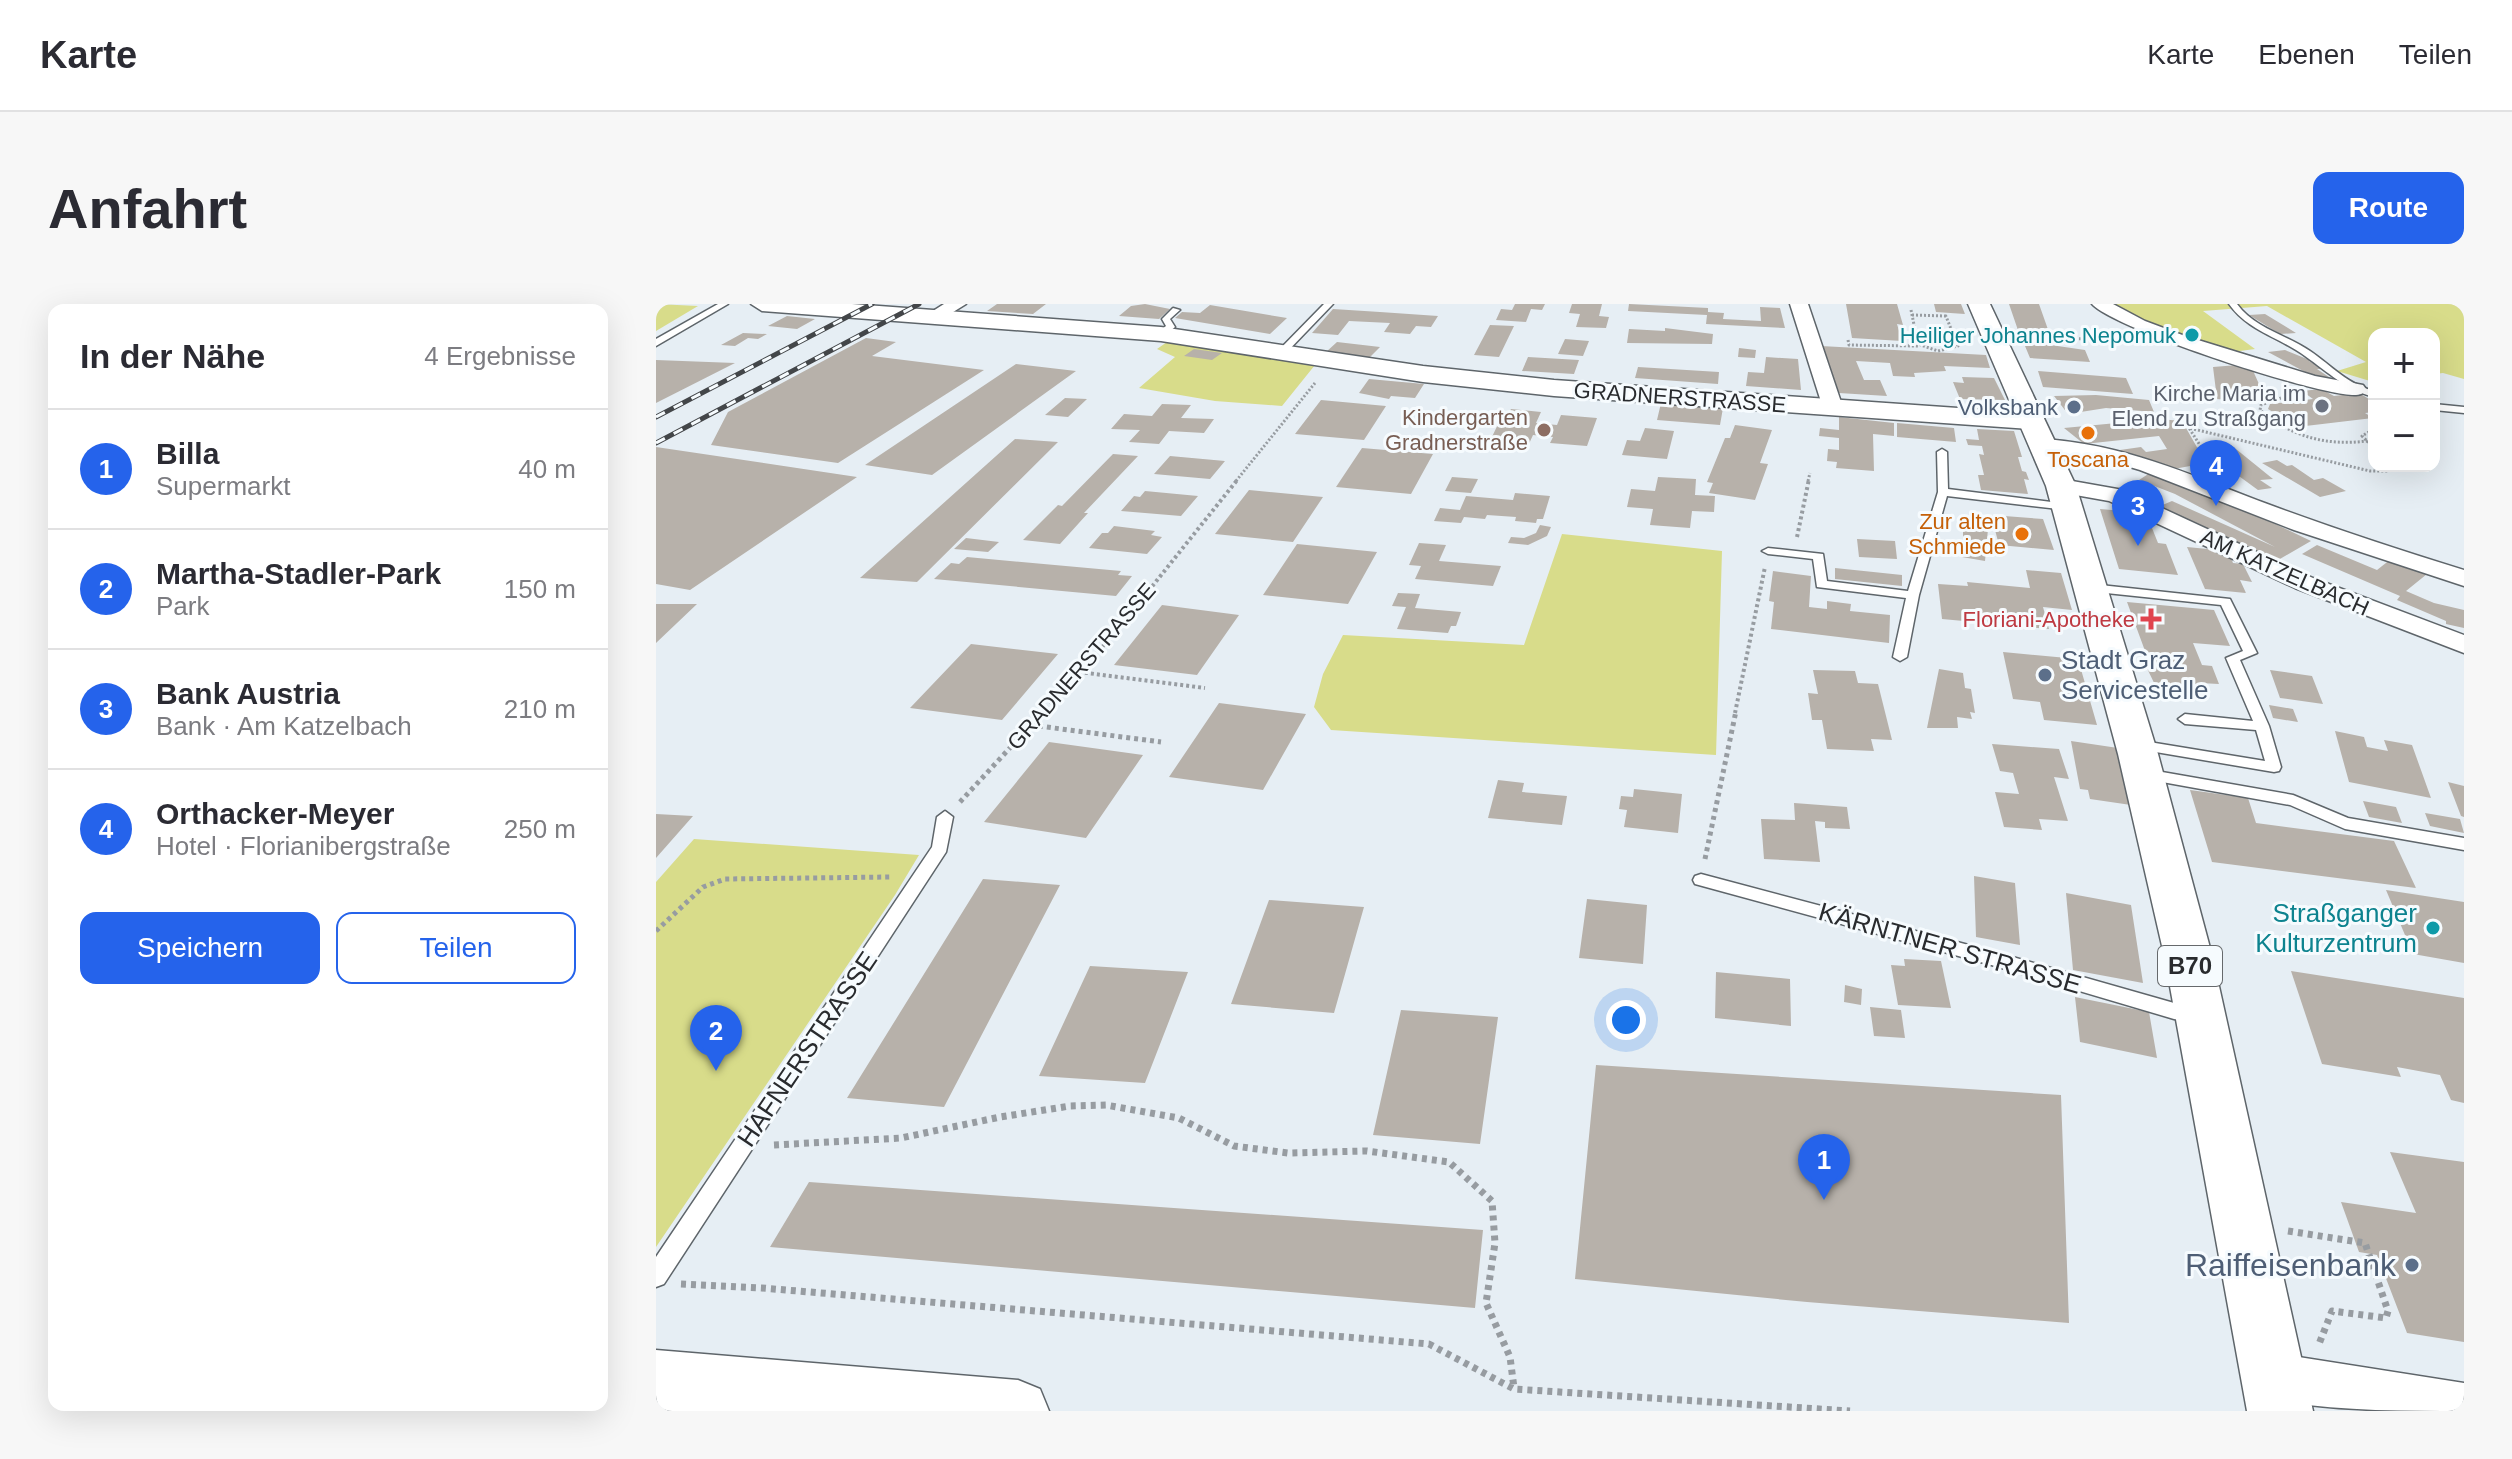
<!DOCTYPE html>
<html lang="de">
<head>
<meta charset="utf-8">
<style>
	:root { --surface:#fff; --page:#f7f7f7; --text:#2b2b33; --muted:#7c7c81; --line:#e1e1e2; --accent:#2563eb }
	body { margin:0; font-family:Helvetica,sans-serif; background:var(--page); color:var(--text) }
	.controls { position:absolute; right:24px; top:24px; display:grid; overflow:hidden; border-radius:16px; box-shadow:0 8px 32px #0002 }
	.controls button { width:72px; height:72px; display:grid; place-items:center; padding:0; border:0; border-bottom:2px solid var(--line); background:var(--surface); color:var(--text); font:40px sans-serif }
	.you { position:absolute; left:970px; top:716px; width:28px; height:28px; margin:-20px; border:6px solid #fff; border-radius:50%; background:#1a73e8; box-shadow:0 0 0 12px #1a73e833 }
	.badge { display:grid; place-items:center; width:52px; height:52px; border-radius:50%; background:var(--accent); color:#fff; font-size:26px; font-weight:700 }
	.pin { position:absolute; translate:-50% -66px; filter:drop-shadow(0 2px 4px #0008) }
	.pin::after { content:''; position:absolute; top:42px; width:28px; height:24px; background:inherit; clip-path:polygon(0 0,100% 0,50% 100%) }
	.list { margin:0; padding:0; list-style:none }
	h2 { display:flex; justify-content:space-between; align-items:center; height:104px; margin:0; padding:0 32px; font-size:34px }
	h2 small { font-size:26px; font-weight:400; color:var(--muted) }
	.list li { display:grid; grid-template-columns:52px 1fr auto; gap:24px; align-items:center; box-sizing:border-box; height:120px; padding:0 32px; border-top:2px solid var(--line) }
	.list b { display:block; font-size:30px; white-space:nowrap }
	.list p { margin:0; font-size:26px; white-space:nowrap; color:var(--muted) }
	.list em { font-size:26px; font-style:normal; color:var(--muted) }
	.actions { display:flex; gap:16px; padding:24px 32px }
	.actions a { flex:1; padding:18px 0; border:2px solid var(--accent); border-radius:16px; text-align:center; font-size:28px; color:var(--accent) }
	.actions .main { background:var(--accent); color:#fff }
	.map { position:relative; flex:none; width:1808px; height:1107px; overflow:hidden; border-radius:16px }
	header { display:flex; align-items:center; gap:48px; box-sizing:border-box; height:112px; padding:0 40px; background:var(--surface); border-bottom:2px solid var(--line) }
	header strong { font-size:38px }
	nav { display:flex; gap:44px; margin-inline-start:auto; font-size:28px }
	.intro { display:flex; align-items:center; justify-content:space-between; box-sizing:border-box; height:192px; padding:0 48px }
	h1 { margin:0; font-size:56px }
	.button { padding:20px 36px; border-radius:16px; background:var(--accent); color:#fff; font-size:28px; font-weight:700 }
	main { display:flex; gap:48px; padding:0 48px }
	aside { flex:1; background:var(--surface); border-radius:16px; box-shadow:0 8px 32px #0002 }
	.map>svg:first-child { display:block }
	.green { fill:#d8dc8a }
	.building { fill:#b7b1aa }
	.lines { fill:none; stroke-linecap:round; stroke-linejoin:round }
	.service-casing { stroke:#5e656a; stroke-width:3 }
	.minor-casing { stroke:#5e656a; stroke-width:3 }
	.tertiary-casing { stroke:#5e656a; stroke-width:3 }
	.secondary-casing { stroke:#5e656a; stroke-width:3 }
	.primary-casing { stroke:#5e656a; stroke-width:3 }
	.path-far3 { stroke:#979ca1; stroke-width:3; stroke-dasharray:2 2; stroke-linecap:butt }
	.path-far2 { stroke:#979ca1; stroke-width:4; stroke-dasharray:3 3; stroke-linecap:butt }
	.path-far1 { stroke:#979ca1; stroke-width:5; stroke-dasharray:4 4; stroke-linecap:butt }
	.path { stroke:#979ca1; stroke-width:7; stroke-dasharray:5 5; stroke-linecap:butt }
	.service { fill:#fff; fill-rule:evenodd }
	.minor { fill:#fff; fill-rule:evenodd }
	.tertiary { fill:#fff; fill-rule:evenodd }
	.secondary { fill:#fff; fill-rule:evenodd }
	.primary { fill:#fff; fill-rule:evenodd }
	.rail-casing { stroke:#434649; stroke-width:5 }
	.rail { stroke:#f6fbfe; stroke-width:3; stroke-dasharray:10; stroke-linecap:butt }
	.culture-dot { fill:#0f9aa8; stroke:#f6fbfe; stroke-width:3 }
	.worship-dot { fill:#6b7280; stroke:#f6fbfe; stroke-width:3 }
	.service-dot { fill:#5c6f8a; stroke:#f6fbfe; stroke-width:3 }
	.education-dot { fill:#8d6e63; stroke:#f6fbfe; stroke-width:3 }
	.food-dot { fill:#e8710a; stroke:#f6fbfe; stroke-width:3 }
	.health-dot { fill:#e0444e; stroke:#f6fbfe; stroke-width:3 }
	.labels { text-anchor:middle; stroke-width:6; stroke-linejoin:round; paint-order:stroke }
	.far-culture-label { font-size:22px; fill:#0d838f; stroke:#f6fbfe; text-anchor:end }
	.far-worship-label { font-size:22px; fill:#5b616d; stroke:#f6fbfe; text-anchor:end }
	.far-street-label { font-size:22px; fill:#292b2e; stroke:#f6fbfe }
	.far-service-label { font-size:22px; fill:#4e5e75; stroke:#f6fbfe; text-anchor:end }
	.far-education-label { font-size:22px; fill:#785e54; stroke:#f6fbfe; text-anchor:end }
	.far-food-label { font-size:22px; fill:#c56008; stroke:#f6fbfe }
	.far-health-label { font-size:22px; fill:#be3a42; stroke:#f6fbfe; text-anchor:end }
	.shield { fill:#f6fbfe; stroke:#66696c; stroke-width:2 }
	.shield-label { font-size:24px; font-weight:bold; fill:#292b2e }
	.service-label { font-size:26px; fill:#4e5e75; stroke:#f6fbfe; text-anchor:start }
	.culture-label { font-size:26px; fill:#0d838f; stroke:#f6fbfe; text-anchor:end }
	.street-label { font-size:26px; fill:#292b2e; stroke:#f6fbfe }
	.near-service-label { font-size:32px; fill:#4e5e75; stroke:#f6fbfe; text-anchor:end }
</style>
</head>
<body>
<header>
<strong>Karte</strong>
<nav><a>Karte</a><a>Ebenen</a><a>Teilen</a></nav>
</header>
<div class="intro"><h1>Anfahrt</h1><a class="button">Route</a></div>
<main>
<aside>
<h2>In der Nähe<small>4 Ergebnisse</small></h2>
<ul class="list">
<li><span class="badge">1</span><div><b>Billa</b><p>Supermarkt</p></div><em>40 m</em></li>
<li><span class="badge">2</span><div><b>Martha-Stadler-Park</b><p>Park</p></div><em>150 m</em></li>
<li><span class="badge">3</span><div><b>Bank Austria</b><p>Bank · Am Katzelbach</p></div><em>210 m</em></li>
<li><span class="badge">4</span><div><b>Orthacker-Meyer</b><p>Hotel · Florianibergstraße</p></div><em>250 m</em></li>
</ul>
<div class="actions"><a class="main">Speichern</a><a>Teilen</a></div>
</aside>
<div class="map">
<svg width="1808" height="1107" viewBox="0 0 1808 1107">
	<rect width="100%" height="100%" fill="#e6eef4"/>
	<path class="green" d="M0 0 42 2 0 27Z
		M1457 0H1808V75L1787 69 1778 70V30H1718V77H1714L1681 67 1710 58 1611 2 1547 7 1599 45 1569 49 1468 10Z
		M511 38 530 40 659 61 626 102 559 97 483 84 519 53 501 45Z
		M906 230 1066 247 1060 451 675 426 658 403 667 370 687 331 868 341Z
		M38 535 263 551 239 591 0 943V578Z"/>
	<path class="building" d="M341 0H390L377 10 331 7Z
		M489 0 514 5 503 15 463 12 475 2Z
		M859 0H889L886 6 875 5 870 18 840 16 845 5 856 6Z
		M916 0H946L943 12 953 13 950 24 920 23 924 10 913 9Z
		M973 0 1052 4V8L1068 9 1067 15 1105 17 1104 3 1124 4 1129 24 1050 20 1051 11 972 7Z
		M1190 0H1241L1247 21 1241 20 1246 37 1196 34Z
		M1278 0H1305L1309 10 1280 8Z
		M1353 0H1383L1395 34 1365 35Z
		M554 1 631 14 614 30 519 14 526 8 544 9Z
		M677 5 724 8 782 12 775 23 760 22 754 30 728 28 734 19 693 17 682 31 656 29Z
		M1609 10 1640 29 1624 30 1593 11Z
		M131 12 159 15 141 25 112 22Z
		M834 21 858 22 843 53 818 51Z
		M1009 24 1057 30 1056 40 971 39 973 25 1009 27Z
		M87 29 111 30 102 35 92 34 79 42 65 41Z
		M210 34 240 38 216 52 328 66 182 159 55 141 72 108Z
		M909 35 933 37 927 52 902 50Z
		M681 38 724 43 713 54 669 49Z
		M1374 38 1429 46 1434 58 1374 54 1369 42H1376Z
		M1165 42 1330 51 1334 64 1288 62 1290 67 1258 69 1259 73 1237 72 1234 59 1200 57 1208 76H1224L1231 92 1183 89Z
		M1083 44 1100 46 1099 54 1082 53Z
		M538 45 566 49 556 56 528 52Z
		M1629 46 1656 57H1653L1666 65H1661L1676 75 1664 76 1612 48Z
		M872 53 923 56 918 70 866 67Z
		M1110 53 1142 55 1145 86 1090 82 1092 68 1108 69Z
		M0 56 79 59 0 99Z
		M360 60 420 67 276 171 209 161Z
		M1594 60 1607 89 1591 98 1561 95 1557 63Z
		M982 63 1063 68 1062 80 979 74Z
		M1382 67 1470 74 1477 90 1387 83Z
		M1306 73 1338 74 1349 96 1304 95 1297 78 1308 79Z
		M713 75 768 80 759 94 735 92 733 95 703 89Z
		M1665 85 1678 92 1703 89 1718 98V108L1709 109 1717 114 1641 123 1612 105 1614 100 1657 95 1646 87Z
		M1440 91 1493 96 1498 108 1450 104 1412 110 1398 92Z
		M409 94 431 95 412 113 389 111Z
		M665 96 730 102 708 136 639 130Z
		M1005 99 1067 104 1064 121 1001 116Z
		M506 100 535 101 525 114 558 115 548 129 513 127 503 140 473 138 484 126 455 125 468 110 496 112Z
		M855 105 885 108 880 119 901 121 905 111 941 114 931 142 894 139 897 133 877 131 872 142 833 139 846 112H851Z
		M1183 113 1238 119V132L1217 130 1218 167 1180 164 1181 158 1171 157 1172 145 1183 146V134L1163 132 1164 124 1183 126Z
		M1503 115 1526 117 1550 159 1518 165 1457 147 1485 143 1490 148 1511 145 1503 132 1428 140 1408 124Z
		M1241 119 1298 124 1300 138 1241 133Z
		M1079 121 1116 126 1104 159 1112 160 1099 196 1053 189 1057 179 1051 178 1069 134H1074Z
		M989 124 1018 127 1011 155 966 151 971 136 984 137Z
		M1321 125 1358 127 1366 153H1362L1366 167 1370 168 1373 176 1368 175 1372 190 1325 186 1322 171H1328L1323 150 1328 151 1326 142 1312 141 1310 135 1323 136Z
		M359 135 402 138 261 278 204 274Z
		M1575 141 1617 175 1604 176 1616 184 1602 186 1565 159H1570L1550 144Z
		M0 143 201 173 34 286 0 280Z
		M706 144 777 150 755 190 680 183Z
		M457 150 482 152 428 209H432L404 240 367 236 402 201 406 202Z
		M514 152 569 157 554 175 498 170Z
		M1621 156 1631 162 1636 161 1658 176 1667 174 1690 187 1664 193 1606 159Z
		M1500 165 1540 182 1655 237 1617 259 1497 205 1516 197 1619 243 1519 190 1483 176Z
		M796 173 822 175 815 189 789 187Z
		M1002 173 1040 175 1039 191 1059 192 1058 208 1036 207 1034 224 994 221 997 205 971 203 975 185 999 187Z
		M593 186 667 193 637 238 559 230Z
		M489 187 542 192 525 212 465 207 478 192 484 193Z
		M859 189 894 192 887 215H881L880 219 859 217 860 213 831 211 829 215 808 213 805 219 778 217 784 204 804 206 810 192 857 196Z
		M1444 205 1490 209 1502 239 1510 240 1522 271 1463 265Z
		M1335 211 1387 215 1398 246 1343 241Z
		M884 221 895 223 891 232 872 241 852 239 855 233 868 234 880 229Z
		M1307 221 1332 225 1329 257 1306 253 1310 234 1307 235Z
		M458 222 499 227 495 231 506 233 491 250 433 244 446 229H452Z
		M310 234 343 238 332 248 298 245Z
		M1201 235 1239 237 1241 255 1203 253Z
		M763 239 790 241 783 257 845 262 837 282 759 275 765 262 753 261Z
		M641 240 721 248 692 300 607 291Z
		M1661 241 1721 266 1735 255 1771 270 1750 287 1778 299 1808 306V324L1790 320V317L1741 296 1744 292 1646 250Z
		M1531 243 1572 247 1577 259 1587 260 1596 278 1584 276 1590 289 1549 285Z
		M311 253 465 267 462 271 476 272 460 292 278 275 295 259 303 260Z
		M1179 264 1246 271V282L1179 275Z
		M1370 266 1405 269 1416 306 1387 303 1393 325 1286 315 1282 280 1312 282 1311 278 1374 284Z
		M1117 267 1155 272 1153 303 1171 305V297L1195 300 1194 307 1234 311 1233 339 1115 325 1118 298 1113 297Z
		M742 289 764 290 759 304 805 308 800 322H795L792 329 741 325 750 303 736 302Z
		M1471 298 1558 306 1574 342 1537 339 1546 361 1556 362 1563 380 1544 379 1549 391 1502 387 1486 354 1492 355Z
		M0 300H41L0 339Z
		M506 301 583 311 541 371 458 361Z
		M315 340 402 350 346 416 254 404Z
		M1347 348 1422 355 1441 421 1388 416 1384 398 1357 395Z
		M1283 365 1307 369 1309 384 1315 385 1319 409 1314 408 1316 415 1301 413 1302 424H1271Z
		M1157 366 1199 367 1202 379 1222 380 1236 436 1215 435 1218 447 1171 445 1166 416H1156L1152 389 1162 390Z
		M1614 366 1656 372 1667 400 1624 394Z
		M563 399 650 410 607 486 513 473Z
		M1613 401 1637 405 1642 418 1617 414Z
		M1679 427 1708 433 1711 443 1732 447 1728 436 1756 441 1775 494 1693 478Z
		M1415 437 1462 444 1475 501 1434 495 1432 486 1424 485Z
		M393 438 487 451 430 534 328 518Z
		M1336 440 1403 445 1413 475 1398 473 1412 517 1383 515 1386 526 1348 523 1339 488 1363 490 1357 469 1344 467Z
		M842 476 868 479 866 488 911 492 906 521 832 514Z
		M1792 478 1808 482V513L1805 512Z
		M978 485 1026 490 1022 529 968 523 971 506 963 505 965 492 977 493Z
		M1534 486 1592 494 1600 519 1738 537 1760 584 1556 558Z
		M1707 497 1740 503 1746 519 1713 513Z
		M1138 499 1191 503 1194 525 1169 524V518L1159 517 1164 558 1108 555 1105 515 1139 516Z
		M1769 509 1804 515 1808 529 1774 522Z
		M0 510 37 512 0 554Z
		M1318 572 1359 579 1364 641 1320 633Z
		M327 575 404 581 288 803 191 794Z
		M1730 586 1808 598V659L1757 650Z
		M1410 589 1475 601 1487 679 1417 666Z
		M931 595 991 601 987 660 923 654Z
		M613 596 708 603 678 709 575 700Z
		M1248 655 1285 657 1295 704 1242 701 1235 661 1249 662Z
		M434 662 532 668 489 779 383 772Z
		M1635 667 1808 694V799L1795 796 1784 771 1741 763 1745 773 1666 760Z
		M1060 668 1134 675 1135 722 1059 714Z
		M1189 681 1206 685 1205 701 1188 698Z
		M1419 693 1493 708 1501 754 1424 738Z
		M1214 703 1245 706 1249 734 1218 732Z
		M745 706 842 713 824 840 717 831Z
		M940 761 1405 791 1413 1019 1151 998 919 975Z
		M1734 848 1808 858V1038L1751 1029 1721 951 1703 948 1685 898 1760 909Z
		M153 878 827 926 819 1004 114 943Z"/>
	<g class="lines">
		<g class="service-casing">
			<path id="service" d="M62 0H72L0 42V35Z
				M668 0H677L627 52H621V48Z
				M1573 0H1581C1598 24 1631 31 1654 47 1676 62 1691 80 1718 87V93C1689 85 1673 69 1649 52 1623 33 1592 27 1573 0Z
				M517 4 524 6 514 15 519 23 508 32H502V28L510 22 506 15Z
				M1778 100 1808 103V109L1778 106Z
				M1286 145 1291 148 1292 185 1411 200 1417 203 1411 206 1291 192 1263 291 1251 353 1244 357 1237 353 1250 294 1161 283 1157 255 1112 250 1106 247 1112 244 1167 250 1171 277 1252 287 1282 188 1281 148Z
				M1435 280 1574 295 1601 349 1584 356 1613 422 1625 463 1623 467 1618 468 1476 444 1474 441 1481 436 1609 457 1600 426 1529 420 1522 415 1529 410 1597 417 1570 354 1587 347 1565 301 1431 287V281Z
				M1489 465 1637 491 1692 514 1808 534V546L1689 525 1634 501 1484 474 1482 470Z
				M289 507 297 513 290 548 8 980 0 983V953L276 543 281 513Z
				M1045 570 1339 648 1518 699 1544 705 1547 710 1544 715 1538 718 1518 715 1339 662 1039 580 1037 576 1039 572Z"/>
		</g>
		<g class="minor-casing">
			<path id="minor" d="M288 0H310L281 18H269L266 14Z
				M1134 0H1152L1187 104 1184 108H1170L1167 104Z
				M1436 0H1457L1489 17 1529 32 1659 72 1707 81 1710 85C1706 90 1707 90 1700 91 1665 93 1458 25 1436 0Z
				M1385 135C1464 139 1533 170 1606 198 1673 223 1740 245 1808 266V282L1638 226 1484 166 1440 153 1377 146 1374 141 1377 136Z
				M1405 175 1467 186 1657 274 1808 331V349L1639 284 1453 197 1397 187 1394 182 1397 177Z
				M1617 1049 1808 1079V1107C1741 1107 1663 1107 1599 1092L1592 1074 1599 1056Z"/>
		</g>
		<g class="tertiary-casing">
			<path id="tertiary" d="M0 1046 362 1076 384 1085 393 1107H0Z"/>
		</g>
		<g class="secondary-casing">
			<path id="secondary" d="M95 0H196L505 23 767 62 898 76 1374 109 1384 111 1387 117 1384 123 1374 125 898 92 767 78 505 37 106 7Z"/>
		</g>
		<g class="primary-casing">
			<path id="primary" d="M1312 0H1334L1420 182 1502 450 1557 655 1657 1107H1591L1509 655 1462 450 1390 182Z"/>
		</g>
		<path class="path-far3" d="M1255 6 1262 40 1282 47 1302 42 1289 10
			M1256 11 1290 12
			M1192 36 1193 41 1262 42
			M1367 36 1457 34
			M1625 94 1605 101 1604 106C1636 133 1670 142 1711 137
			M1710 136 1706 132 1718 125
			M1711 137 1718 142
			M1556 160 1533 124 1714 167H1732L1738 162
			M580 177 659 79
			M1152 177 1154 169"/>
		<path class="path-far2" d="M1141 233 1153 175
			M423 368 549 384
			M386 409 458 330 582 175
			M1079 409 1109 263"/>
		<path class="path-far1" d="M375 421 505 438
			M304 498 388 407
			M1049 555 1080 407
			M0 627 47 583 69 575 235 573"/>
		<path class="path" d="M118 841 245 834 344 813 414 802 450 801 523 814 578 842 632 849 711 847 793 858 836 897 839 939 830 999 854 1053 858 1084
			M1632 927 1709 939 1732 1007 1730 1014 1676 1007 1663 1040
			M25 980 106 984 773 1040 858 1085 1194 1107"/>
		<use href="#service" class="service"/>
		<use href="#minor" class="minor"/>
		<use href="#tertiary" class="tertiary"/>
		<use href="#secondary" class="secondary"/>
		<use href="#primary" class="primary"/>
		<g class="rail-casing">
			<path id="rail" d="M0 113 216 0
				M0 139 263 0"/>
		</g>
		<use href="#rail" class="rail"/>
	</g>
	<g class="culture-dot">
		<circle cx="1536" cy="31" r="8"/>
		<circle cx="1777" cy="624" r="8"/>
	</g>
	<circle class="worship-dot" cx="1666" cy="102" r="8"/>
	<g class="service-dot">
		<circle cx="1418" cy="103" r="8"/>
		<circle cx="1389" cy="371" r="8"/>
		<circle cx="1756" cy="961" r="8"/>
	</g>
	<circle class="education-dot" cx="888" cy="126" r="8"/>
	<g class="food-dot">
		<circle cx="1432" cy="129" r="8"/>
		<circle cx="1366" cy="230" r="8"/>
	</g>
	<path class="health-dot" d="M1491 303h8v8h8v8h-8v8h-8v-8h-8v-8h8z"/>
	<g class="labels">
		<g class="far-culture-label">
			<text x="1520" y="39">Heiliger Johannes Nepomuk</text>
		</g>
		<g class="far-worship-label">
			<text x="1650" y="97">Kirche Maria im<tspan x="1650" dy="25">Elend zu Straßgang</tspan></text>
		</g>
		<g class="far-street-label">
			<text transform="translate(1024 93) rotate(4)" y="8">GRADNERSTRASSE</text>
			<text transform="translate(1629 268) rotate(24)" y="8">AM KATZELBACH</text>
			<text transform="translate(425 362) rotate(-49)" y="8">GRADNERSTRASSE</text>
		</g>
		<g class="far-service-label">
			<text x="1402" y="111">Volksbank</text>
		</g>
		<g class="far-education-label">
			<text x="872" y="121">Kindergarten<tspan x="872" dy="25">Gradnerstraße</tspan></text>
		</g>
		<g class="far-food-label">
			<text x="1432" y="163">Toscana</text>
			<text x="1350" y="225" text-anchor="end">Zur alten<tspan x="1350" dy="25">Schmiede</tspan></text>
		</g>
		<g class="far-health-label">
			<text x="1479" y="323">Floriani-Apotheke</text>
		</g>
		<rect class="shield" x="1502" y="642" width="64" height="40" rx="6"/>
		<g class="shield-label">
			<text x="1534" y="670">B70</text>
		</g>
		<g class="service-label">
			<text x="1405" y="365">Stadt Graz<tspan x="1405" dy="30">Servicestelle</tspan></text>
		</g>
		<g class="culture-label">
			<text x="1761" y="618">Straßganger<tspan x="1761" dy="30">Kulturzentrum</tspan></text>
		</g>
		<g class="street-label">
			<text transform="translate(1294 644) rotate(16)" y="9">KÄRNTNER STRASSE</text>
			<text transform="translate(151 745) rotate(-56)" y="9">HAFNERSTRASSE</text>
		</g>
		<g class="near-service-label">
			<text x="1740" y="972">Raiffeisenbank</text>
		</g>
	</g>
</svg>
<div class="controls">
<button>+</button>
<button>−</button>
</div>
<div class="you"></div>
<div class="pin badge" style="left:1168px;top:896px">1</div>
<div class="pin badge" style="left:60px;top:767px">2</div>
<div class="pin badge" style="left:1482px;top:242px">3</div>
<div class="pin badge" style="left:1560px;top:202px">4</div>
</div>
</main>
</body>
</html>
